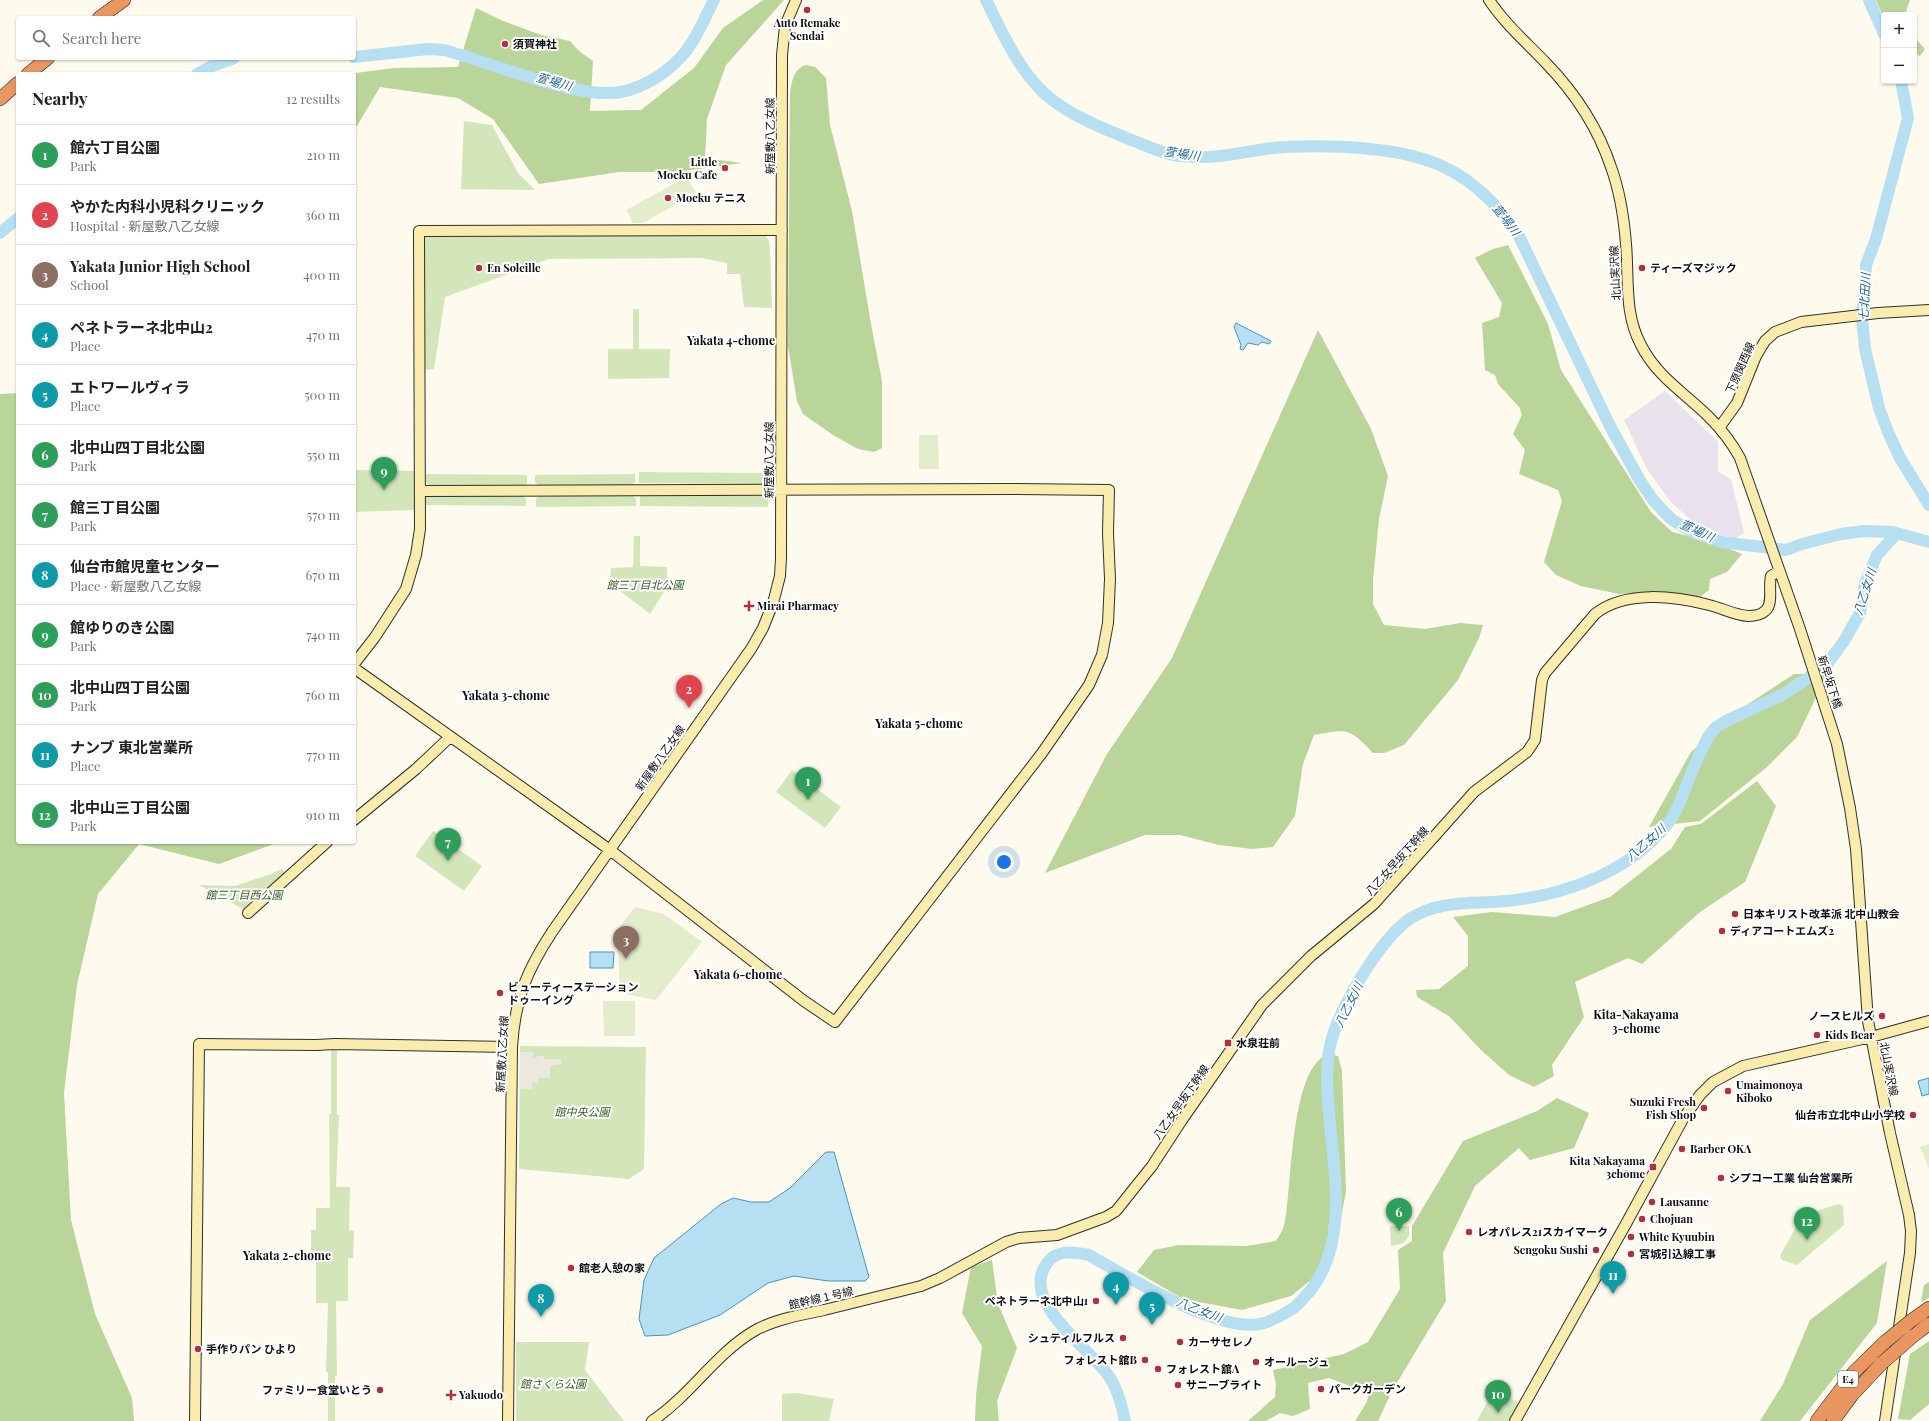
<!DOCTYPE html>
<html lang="en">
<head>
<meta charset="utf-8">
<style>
	:root { --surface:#fff; --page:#f6f6f6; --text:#202124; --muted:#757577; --line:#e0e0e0; --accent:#ea580c }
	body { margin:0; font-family:"Playfair Display","Noto Sans JP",serif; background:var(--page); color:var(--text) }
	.controls { position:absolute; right:12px; top:12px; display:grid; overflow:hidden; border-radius:4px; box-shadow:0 1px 3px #0004 }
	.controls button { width:36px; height:36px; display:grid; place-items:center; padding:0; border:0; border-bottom:1px solid var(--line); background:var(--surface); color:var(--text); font:20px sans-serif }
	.you { position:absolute; left:1004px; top:862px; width:14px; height:14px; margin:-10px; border:3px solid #fff; border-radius:50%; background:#1a73e8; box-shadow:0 0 0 6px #1a73e833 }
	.badge { display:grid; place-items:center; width:26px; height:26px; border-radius:50%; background:var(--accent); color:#fff; font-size:13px; font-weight:700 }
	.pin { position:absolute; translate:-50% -33px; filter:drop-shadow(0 1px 2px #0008) }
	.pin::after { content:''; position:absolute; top:21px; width:14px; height:12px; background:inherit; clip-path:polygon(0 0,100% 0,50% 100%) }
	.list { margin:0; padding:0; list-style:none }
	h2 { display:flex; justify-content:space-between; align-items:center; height:52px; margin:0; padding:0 16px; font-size:17px }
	h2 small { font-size:13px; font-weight:400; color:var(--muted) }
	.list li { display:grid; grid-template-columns:26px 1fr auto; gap:12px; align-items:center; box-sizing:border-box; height:60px; padding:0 16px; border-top:1px solid var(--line) }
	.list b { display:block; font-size:15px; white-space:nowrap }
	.list p { margin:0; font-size:13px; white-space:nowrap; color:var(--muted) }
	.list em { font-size:13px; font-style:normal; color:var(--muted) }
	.icon { flex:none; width:22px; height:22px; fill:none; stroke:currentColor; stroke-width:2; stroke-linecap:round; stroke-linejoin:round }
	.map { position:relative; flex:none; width:1929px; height:1421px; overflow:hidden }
	.search { position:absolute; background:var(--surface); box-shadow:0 1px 3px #0004; left:16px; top:16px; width:340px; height:44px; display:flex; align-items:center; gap:10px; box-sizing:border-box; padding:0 14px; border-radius:4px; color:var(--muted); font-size:15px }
	.panel { position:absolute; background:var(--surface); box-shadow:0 1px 3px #0004; left:16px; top:72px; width:340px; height:772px; border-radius:4px }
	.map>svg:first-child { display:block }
	.industrial { fill:#e9e1eb }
	.green { fill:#d3e6ba }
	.forest { fill:#b9d59a }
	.pitch { fill:#e4edcb }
	.plaza { fill:#ede8dd }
	.water { fill:#b6dff1; stroke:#4298c3 }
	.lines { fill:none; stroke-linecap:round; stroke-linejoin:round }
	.river { stroke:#b6dff1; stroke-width:12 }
	.secondary-casing { stroke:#2f2f2f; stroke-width:12 }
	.highway-casing { stroke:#1e1e1e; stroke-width:14 }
	.secondary { stroke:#f9ecad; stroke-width:10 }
	.highway { stroke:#ea9660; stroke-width:13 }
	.highway-bridge-casing { stroke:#1e1e1e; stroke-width:14; stroke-linecap:butt }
	.highway-bridge { stroke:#ea9660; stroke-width:13 }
	.poi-dot { fill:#b32f3e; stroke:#fff; stroke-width:1.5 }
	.labels { text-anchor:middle; stroke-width:4; stroke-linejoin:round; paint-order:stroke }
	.shield { fill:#fff; stroke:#565656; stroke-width:1 }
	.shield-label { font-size:10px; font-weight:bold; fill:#0d0d0d }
	.poi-label { font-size:11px; font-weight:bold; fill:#0d0d0d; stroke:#fff; text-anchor:start }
	.street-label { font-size:11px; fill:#0d0d0d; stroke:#fff }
	.park-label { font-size:11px; font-style:italic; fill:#336022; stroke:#fff }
	.water-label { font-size:12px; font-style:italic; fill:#1f6995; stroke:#fff }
	.neighbourhood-label { font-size:12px; font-weight:bold; fill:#0d0d0d; stroke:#fff }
</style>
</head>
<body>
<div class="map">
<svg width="1929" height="1421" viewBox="0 0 1929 1421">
	<rect width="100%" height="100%" fill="#fefaee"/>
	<path class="industrial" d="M1665 391 1718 442V472L1731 479 1744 533 1735 538 1717 534 1693 522 1670 501 1647 469 1624 420Z"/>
	<path class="green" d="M464 121 492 125 518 173 535 190 461 189Z
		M432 233 765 235 769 240 770 248 772 308 744 307 740 274H727V263L701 258 549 259 445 297 434 369 425 370V237Z
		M633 309H639V349H670L669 378 608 379V349H633Z
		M354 470 414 471V510L354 512Z
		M639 472 771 473V481L765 484 639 483Z
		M426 474 527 475V483L523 487 430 486 426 482Z
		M635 474V482L632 486H539L535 482V475Z
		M429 494H522L526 499V506L425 505V498Z
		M643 494H769L768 507 640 506V497Z
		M540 495H633L636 499V506L536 507V499Z
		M634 536H640V566L667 567V587L650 614 615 587 610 580 611 568 633 567Z
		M792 770 841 807 825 828 776 792Z
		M433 831 482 866 464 891 415 856Z
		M282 869 285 872 245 910 199 885 235 886 268 875Z
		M331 1046H337V1115H339L336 1187H350L349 1230 354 1231 353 1258H348V1301H336L337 1376H335V1421H328V1372H326L328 1303H316V1260H311V1230H316V1208H330L329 1114H331Z
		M520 1046 646 1047 644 1169 629 1179 519 1169Z
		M1838 1204 1843 1206 1844 1225 1797 1265 1782 1260 1780 1256 1802 1216Z
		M1390 1226H1409V1236L1404 1243 1391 1246Z
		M516 1342H589L585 1370 624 1421H516Z
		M1496 1391 1516 1401 1519 1405 1510 1421H1477L1492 1393Z
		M797 1393 834 1399 829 1421H782V1394Z"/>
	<path class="forest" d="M763 0H784L726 65 707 119 705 158 742 163 676 172H619L539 184 493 119 458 98 380 87 354 131V74H348L394 68 458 67 476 8 503 21 541 35 570 41 579 51 593 61 590 111 641 110 694 68 723 28Z
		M1876 0H1910L1905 15H1884V18Z
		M1914 37 1925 49 1920 56 1914 53Z
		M806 65 815 67 826 78 830 125 852 211 871 324 882 381V448L874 452 858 449 833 435 803 414 797 401 788 346 790 92C792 81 794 68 806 65Z
		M1508 245 1548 324 1561 370 1651 512 1672 532 1715 543 1742 554 1727 572 1710 579 1709 590 1699 598 1665 592 1619 594 1581 586 1556 575 1544 562 1562 501 1558 490 1519 474 1525 450 1513 434 1522 415 1520 408 1498 384 1495 375 1485 370 1482 323 1499 317 1502 303 1475 258 1493 249Z
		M1318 330 1371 429 1388 476 1379 519 1373 580V604L1384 625 1425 629 1460 623 1483 625 1479 638 1458 680 1404 745 1384 753H1373C1349 727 1347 729 1314 735L1303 764 1295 816 1273 847 1252 849 1219 845 1180 835H1145L1045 873 1107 754 1172 658Z
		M18 393V842H279L219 864 139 844 98 894 77 985 64 1093 71 1220 95 1314 132 1398 134 1421H0V394Z
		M1794 674H1833L1820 689 1797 737 1767 767 1700 821 1649 827 1691 752 1745 706Z
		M1757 781 1776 806 1745 882 1700 912 1642 964 1628 958 1575 982 1584 1017 1552 1065 1554 1076 1534 1087 1509 1075 1481 1050 1450 1017 1417 997 1416 990 1439 989 1468 966V936L1453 917 1492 912 1555 917 1610 897 1671 849 1685 827 1701 824Z
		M1329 1054 1338 1056 1342 1071 1346 1192 1332 1263 1291 1296 1242 1310 1183 1299 1137 1272 1154 1250 1179 1245 1247 1246 1276 1241C1280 1235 1284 1228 1285 1221 1292 1187 1290 1065 1329 1054Z
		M1557 1098 1589 1113 1574 1148 1530 1160 1519 1148 1475 1186 1443 1253 1446 1301 1392 1391 1378 1421H1355L1367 1402 1369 1390 1350 1386 1329 1378 1308 1383 1310 1409 1293 1416 1280 1413 1266 1421H1248L1275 1397 1276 1384 1273 1370 1344 1354 1368 1342 1400 1289 1398 1250 1412 1241V1226L1463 1141 1537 1111Z
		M992 1260 998 1304 1017 1348 997 1401 999 1421H975L976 1395 982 1346 962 1313 971 1267Z
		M1887 1261 1877 1323 1800 1421H1760L1783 1384 1810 1320Z
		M1929 1282V1298L1921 1302 1924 1285Z
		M1929 1341V1404L1910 1420 1898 1419 1910 1354Z"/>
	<path class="pitch" d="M687 177 696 193 643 223H633L626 210Z
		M919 435H938L939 469H919Z
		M635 907 664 914 702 942 656 1000 620 993 617 930Z
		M603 1001H635V1036H604Z
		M1929 1144V1169L1920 1147Z"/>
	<path class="plaza" d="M520 1052H533V1058H537V1056H544V1059H561V1064L550 1066V1078H538V1083H532V1089H519Z"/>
	<path class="water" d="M1236 323 1271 341 1269 344 1262 342 1258 345 1248 343 1243 350 1240 349 1241 345 1234 327Z
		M590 952H614L613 968H590Z
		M1929 1078V1094L1922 1096 1918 1081Z
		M826 1152H834L869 1277 865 1281H828L794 1276 768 1283 720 1315 668 1335 645 1336 639 1319 644 1280 654 1258 721 1204 733 1198 751 1202H769L790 1188Z"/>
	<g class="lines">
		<path class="river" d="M986 0C1002 32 1018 69 1045 94 1070 116 1104 129 1134 141 1147 146 1160 152 1173 155 1184 157 1195 157 1205 157 1229 157 1251 150 1274 148 1299 145 1323 146 1347 147 1427 152 1473 168 1519 236L1610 426 1639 479 1653 500 1671 519 1692 532 1722 542 1786 550 1802 544 1841 534 1864 531 1893 532 1929 542
			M1869 0 1884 34
			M354 57 428 49 444 50C490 62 577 100 621 92 646 87 670 71 686 51 698 36 705 17 714 0
			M197 74 212 66 234 58
			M1901 81 1908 118 1876 239 1866 265 1862 317 1865 349 1879 408 1888 432 1900 458 1929 505
			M0 233 18 218
			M1125 1421C1122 1407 1118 1390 1110 1378 1092 1349 1018 1302 1047 1263 1057 1249 1074 1252 1089 1255 1126 1276 1223 1336 1264 1323 1273 1320 1284 1314 1292 1309 1300 1304 1304 1297 1310 1291 1360 1228 1321 1131 1328 1058 1331 1028 1350 994 1367 968 1378 951 1393 930 1411 918 1440 900 1474 904 1507 901 1566 895 1632 871 1669 822 1679 809 1683 793 1689 779 1694 765 1701 751 1708 737L1715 728 1726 721 1782 695 1825 667 1844 641 1860 613 1865 583 1877 555 1897 533"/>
		<g class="secondary-casing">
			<path id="secondary" d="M1489 0C1505 24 1526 42 1546 63 1574 92 1598 128 1611 167 1620 192 1624 218 1626 244 1629 278 1624 314 1641 345 1657 377 1685 393 1709 417 1721 429 1732 443 1740 458L1800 629 1837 744 1850 808 1856 849 1868 1021 1890 1133 1909 1215 1911 1231 1910 1253 1885 1421
				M1719 428 1737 403 1756 356 1765 341 1775 332 1801 322 1878 313 1929 310
				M354 664 375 637 406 589 416 555 420 529 419 231 782 230
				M354 668 610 850 804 1001 835 1022 1042 753 1089 685 1102 655 1108 623 1110 579 1108 533 1109 490 1013 489 420 491
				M354 820 416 769 450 737
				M248 913 327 842
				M195 1421 199 1044 316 1045 335 1044 512 1047
				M508 1421 512 1047C515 999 526 972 552 932L751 649 763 628 773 603 780 576 781 558 782 55 785 26 796 0
				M652 1421C690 1396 715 1354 754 1331 775 1319 801 1315 824 1310 856 1302 889 1294 921 1286L940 1278 1006 1242 1019 1238 1057 1235 1106 1217 1116 1211 1152 1166 1182 1120 1262 1005 1311 956 1374 904 1474 792 1527 752 1535 740 1542 680 1545 673 1595 614C1625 590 1674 596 1709 605 1722 608 1734 615 1748 616 1753 616 1761 615 1765 611 1774 604 1768 587 1771 576L1779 571
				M1515 1421 1627 1222 1683 1119 1700 1095 1713 1082 1743 1066 1871 1037 1929 1021"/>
		</g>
		<g class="highway-casing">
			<path id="highway" d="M99 18 124 0
				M28 74 48 58
				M0 99 18 83
				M1912 1320 1929 1308
				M1913 1336 1929 1324
				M1817 1421 1854 1372 1885 1342
				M1833 1421 1852 1395 1882 1363"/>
		</g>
		<use href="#secondary" class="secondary"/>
		<use href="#highway" class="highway"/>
		<g class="highway-bridge-casing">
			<path id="highway-bridge" d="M1885 1342 1912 1320
				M1882 1363 1913 1336"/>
		</g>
		<use href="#highway-bridge" class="highway-bridge"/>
	</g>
	<g class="poi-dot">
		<circle cx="807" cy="10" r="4"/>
		<circle cx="505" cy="44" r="4"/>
		<circle cx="725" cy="168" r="4"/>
		<circle cx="668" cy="198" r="4"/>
		<circle cx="479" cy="268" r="4"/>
		<circle cx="1642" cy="268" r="4"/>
		<path d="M747 600h4v4h4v4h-4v4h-4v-4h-4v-4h4z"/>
		<circle cx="1735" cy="914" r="4"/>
		<circle cx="1722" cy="931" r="4"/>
		<circle cx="500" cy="993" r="4"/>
		<circle cx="1882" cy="1016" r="4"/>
		<circle cx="1817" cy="1035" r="4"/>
		<rect x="1224" y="1039" width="8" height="8" rx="2"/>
		<circle cx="1728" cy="1091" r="4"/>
		<circle cx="1704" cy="1108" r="4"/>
		<circle cx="1913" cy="1115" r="4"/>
		<circle cx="1682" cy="1149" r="4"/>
		<rect x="1649" y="1163" width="8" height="8" rx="2"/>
		<circle cx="1721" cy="1178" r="4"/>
		<circle cx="1652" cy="1202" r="4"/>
		<circle cx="1642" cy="1219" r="4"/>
		<circle cx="1469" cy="1232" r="4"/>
		<circle cx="1631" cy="1237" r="4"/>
		<circle cx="1596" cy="1250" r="4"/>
		<circle cx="1631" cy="1254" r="4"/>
		<circle cx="571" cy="1268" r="4"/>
		<circle cx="1096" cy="1301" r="4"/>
		<circle cx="1123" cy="1338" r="4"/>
		<circle cx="1180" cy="1342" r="4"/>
		<circle cx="198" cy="1349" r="4"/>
		<circle cx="1145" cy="1360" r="4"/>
		<circle cx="1256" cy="1362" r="4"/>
		<circle cx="1158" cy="1369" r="4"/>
		<circle cx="1178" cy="1385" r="4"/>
		<circle cx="1321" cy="1389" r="4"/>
		<circle cx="380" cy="1390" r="4"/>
		<path d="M449 1389h4v4h4v4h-4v4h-4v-4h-4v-4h4z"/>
	</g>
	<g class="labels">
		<rect class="shield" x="1838" y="1371" width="20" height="16" rx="3"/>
		<g class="shield-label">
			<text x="1848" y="1383">E4</text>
		</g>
		<g class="poi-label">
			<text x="807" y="27" text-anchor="middle">Auto Remake<tspan x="807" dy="13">Sendai</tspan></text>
			<text x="513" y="48">須賀神社</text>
			<text x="717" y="166" text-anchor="end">Little<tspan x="717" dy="13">Mocku Cafe</tspan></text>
			<text x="676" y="202">Mocku テニス</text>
			<text x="487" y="272">En Soleille</text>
			<text x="1650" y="272">ティーズマジック</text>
			<text x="757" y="610">Mirai Pharmacy</text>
			<text x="1743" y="918">日本キリスト改革派 北中山教会</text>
			<text x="1730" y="935">ディアコートエムズ2</text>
			<text x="508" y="991">ビューティーステーション<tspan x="508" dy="13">ドゥーイング</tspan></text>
			<text x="1874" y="1020" text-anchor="end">ノースヒルズ</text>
			<text x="1825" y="1039">Kids Bear</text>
			<text x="1236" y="1047">水泉荘前</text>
			<text x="1736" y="1089">Umaimonoya<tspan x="1736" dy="13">Kiboko</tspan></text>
			<text x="1696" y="1106" text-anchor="end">Suzuki Fresh<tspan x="1696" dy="13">Fish Shop</tspan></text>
			<text x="1905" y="1119" text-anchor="end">仙台市立北中山小学校</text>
			<text x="1690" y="1153">Barber OKA</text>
			<text x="1645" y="1165" text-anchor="end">Kita Nakayama<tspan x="1645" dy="13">3chōme</tspan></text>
			<text x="1729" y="1182">シプコー工業 仙台営業所</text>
			<text x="1660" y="1206">Lausanne</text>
			<text x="1650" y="1223">Chojuan</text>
			<text x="1477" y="1236">レオパレス21スカイマーク</text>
			<text x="1639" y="1241">White Kyuubin</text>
			<text x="1588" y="1254" text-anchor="end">Sengoku Sushi</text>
			<text x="1639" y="1258">宮城引込線工事</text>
			<text x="579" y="1272">館老人憩の家</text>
			<text x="1088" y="1305" text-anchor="end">ペネトラーネ北中山1</text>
			<text x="1115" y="1342" text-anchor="end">シュティルフルス</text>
			<text x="1188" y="1346">カーサセレノ</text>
			<text x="206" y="1353">手作りパン ひより</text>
			<text x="1137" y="1364" text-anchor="end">フォレスト舘B</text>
			<text x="1264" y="1366">オールージュ</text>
			<text x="1166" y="1373">フォレスト舘A</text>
			<text x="1186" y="1389">サニーブライト</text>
			<text x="1329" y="1393">パークガーデン</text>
			<text x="372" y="1394" text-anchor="end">ファミリー食堂いとう</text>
			<text x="459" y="1399">Yakuodo</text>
		</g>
		<g class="street-label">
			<text transform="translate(770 136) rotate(-90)" y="4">新屋敷八乙女線</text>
			<text transform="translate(1615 273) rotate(-93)" y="4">北山実沢線</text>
			<text transform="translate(1740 368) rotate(-66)" y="4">下原関西線</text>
			<text transform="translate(769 460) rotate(-90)" y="4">新屋敷八乙女線</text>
			<text transform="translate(1830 682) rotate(72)" y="4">新早坂下橋</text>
			<text transform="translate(660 758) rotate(-55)" y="4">新屋敷八乙女線</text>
			<text transform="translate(1397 861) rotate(-48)" y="4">八乙女早坂下幹線</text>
			<text transform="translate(502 1054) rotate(-87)" y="4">新屋敷八乙女線</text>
			<text transform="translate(1889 1069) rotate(79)" y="4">北山実沢線</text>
			<text transform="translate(1181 1102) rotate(-55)" y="4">八乙女早坂下幹線</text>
			<text transform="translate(821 1298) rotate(-13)" y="4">館幹線１号線</text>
		</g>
		<g class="park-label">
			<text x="645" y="589">館三丁目北公園</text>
			<text x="244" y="899">館三丁目西公園</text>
			<text x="582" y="1116">館中央公園</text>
			<text x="553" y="1388">館さくら公園</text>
		</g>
		<g class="water-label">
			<text transform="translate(554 82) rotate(16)" y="4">萱場川</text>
			<text transform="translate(1182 154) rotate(8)" y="4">萱場川</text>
			<text transform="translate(1506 220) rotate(52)" y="4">萱場川</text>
			<text transform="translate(1865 297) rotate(-87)" y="4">七北田川</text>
			<text transform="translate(1697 531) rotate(24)" y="4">萱場川</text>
			<text transform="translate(1865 592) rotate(-72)" y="4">八乙女川</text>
			<text transform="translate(1646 843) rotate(-42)" y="4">八乙女川</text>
			<text transform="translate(1349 1005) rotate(-64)" y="4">八乙女川</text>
			<text transform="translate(1199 1310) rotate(21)" y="4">八乙女川</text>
		</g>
		<g class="neighbourhood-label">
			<text x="731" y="345">Yakata 4-chome</text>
			<text x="506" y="700">Yakata 3-chome</text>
			<text x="919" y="728">Yakata 5-chome</text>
			<text x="738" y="979">Yakata 6-chome</text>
			<text x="1636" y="1019">Kita-Nakayama<tspan x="1636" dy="14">3-chome</tspan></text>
			<text x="287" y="1260">Yakata 2-chome</text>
		</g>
	</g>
</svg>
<div class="controls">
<button>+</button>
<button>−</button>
</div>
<div class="you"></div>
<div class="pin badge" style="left:808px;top:800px;background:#2e9e5b">1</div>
<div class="pin badge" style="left:689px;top:708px;background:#e0444e">2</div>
<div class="pin badge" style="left:626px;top:959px;background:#8d6e63">3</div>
<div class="pin badge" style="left:1116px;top:1305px;background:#0f9aa8">4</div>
<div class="pin badge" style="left:1152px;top:1325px;background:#0f9aa8">5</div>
<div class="pin badge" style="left:1399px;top:1231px;background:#2e9e5b">6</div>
<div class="pin badge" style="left:448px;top:861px;background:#2e9e5b">7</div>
<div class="pin badge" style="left:541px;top:1317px;background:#0f9aa8">8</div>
<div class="pin badge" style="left:384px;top:490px;background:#2e9e5b">9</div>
<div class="pin badge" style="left:1498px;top:1413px;background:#2e9e5b">10</div>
<div class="pin badge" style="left:1613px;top:1294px;background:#0f9aa8">11</div>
<div class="pin badge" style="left:1807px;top:1240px;background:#2e9e5b">12</div>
<div class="search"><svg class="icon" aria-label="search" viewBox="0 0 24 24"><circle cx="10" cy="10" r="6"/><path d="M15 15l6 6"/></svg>Search here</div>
<section class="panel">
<h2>Nearby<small>12 results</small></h2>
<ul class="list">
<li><span class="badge" style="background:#2e9e5b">1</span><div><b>館六丁目公園</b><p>Park</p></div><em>210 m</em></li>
<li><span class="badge" style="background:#e0444e">2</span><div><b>やかた内科小児科クリニック</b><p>Hospital · 新屋敷八乙女線</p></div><em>360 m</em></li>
<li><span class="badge" style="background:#8d6e63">3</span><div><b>Yakata Junior High School</b><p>School</p></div><em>400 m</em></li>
<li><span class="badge" style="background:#0f9aa8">4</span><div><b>ペネトラーネ北中山2</b><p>Place</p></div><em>470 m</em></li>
<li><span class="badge" style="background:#0f9aa8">5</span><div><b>エトワールヴィラ</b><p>Place</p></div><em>500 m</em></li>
<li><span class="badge" style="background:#2e9e5b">6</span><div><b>北中山四丁目北公園</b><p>Park</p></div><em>550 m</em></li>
<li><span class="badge" style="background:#2e9e5b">7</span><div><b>館三丁目公園</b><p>Park</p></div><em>570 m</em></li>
<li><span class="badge" style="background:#0f9aa8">8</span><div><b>仙台市館児童センター</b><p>Place · 新屋敷八乙女線</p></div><em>670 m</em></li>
<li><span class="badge" style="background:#2e9e5b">9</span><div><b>館ゆりのき公園</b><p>Park</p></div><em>740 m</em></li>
<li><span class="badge" style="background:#2e9e5b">10</span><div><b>北中山四丁目公園</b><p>Park</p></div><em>760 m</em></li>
<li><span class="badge" style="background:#0f9aa8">11</span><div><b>ナンブ 東北営業所</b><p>Place</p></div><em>770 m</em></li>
<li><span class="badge" style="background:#2e9e5b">12</span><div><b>北中山三丁目公園</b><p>Park</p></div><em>910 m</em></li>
</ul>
</section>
</div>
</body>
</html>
